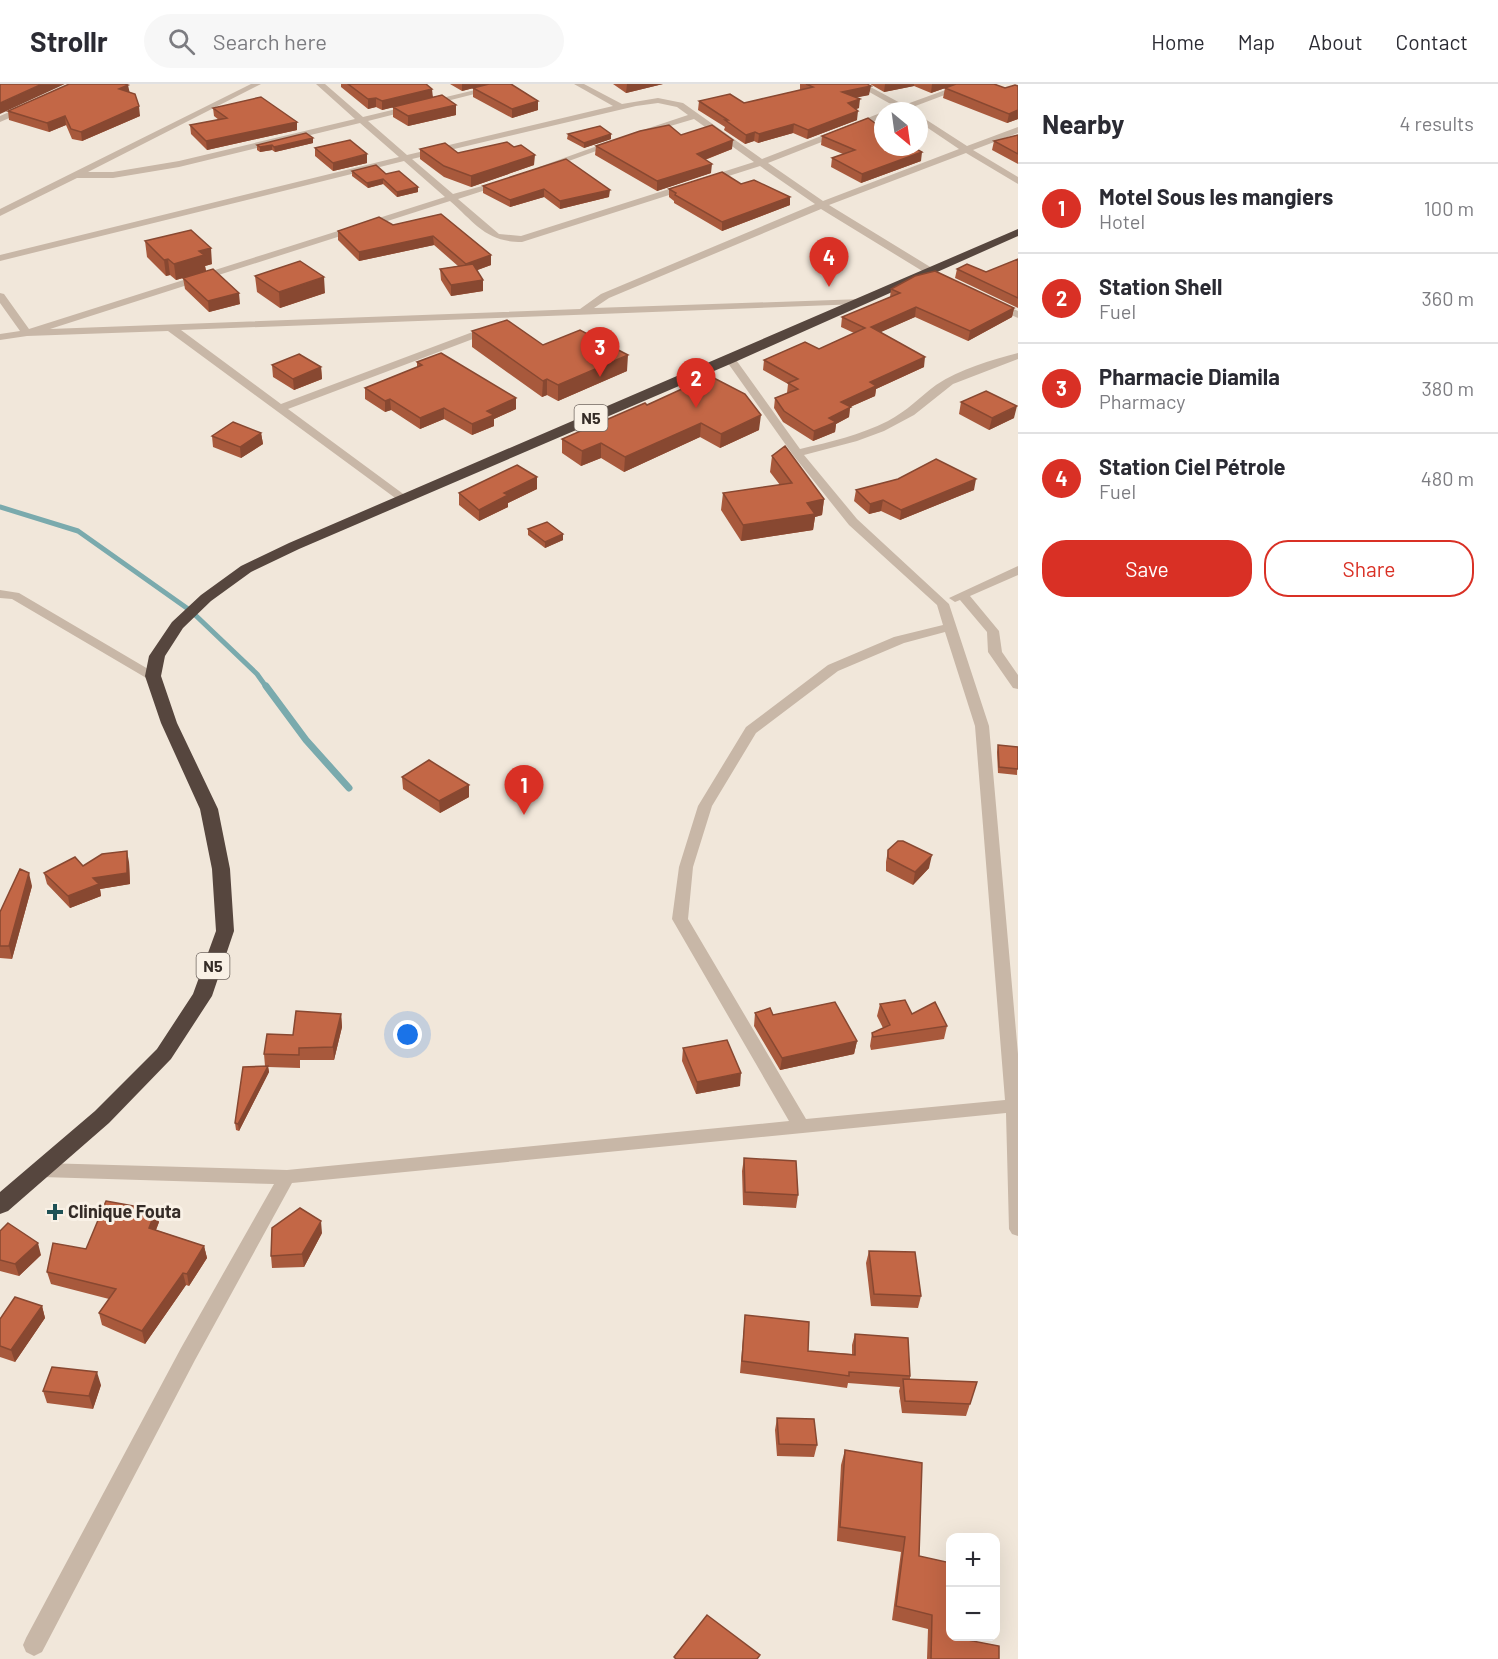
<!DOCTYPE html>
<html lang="en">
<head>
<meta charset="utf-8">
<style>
	:root { --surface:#fff; --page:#f7f7f7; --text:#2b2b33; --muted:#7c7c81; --line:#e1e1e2; --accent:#d93025 }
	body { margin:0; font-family:Barlow,sans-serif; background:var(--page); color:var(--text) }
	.controls { position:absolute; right:18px; bottom:18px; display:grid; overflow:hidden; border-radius:12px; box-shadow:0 6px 24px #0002 }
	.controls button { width:54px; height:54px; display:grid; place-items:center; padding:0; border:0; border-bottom:2px solid var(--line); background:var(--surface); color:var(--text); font:30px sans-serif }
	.compass { position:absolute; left:874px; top:18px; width:54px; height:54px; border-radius:50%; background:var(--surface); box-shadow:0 6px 24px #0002; rotate:151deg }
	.you { position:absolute; left:408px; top:951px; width:21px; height:21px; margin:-15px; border:4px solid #fff; border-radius:50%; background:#1a73e8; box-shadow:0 0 0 9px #1a73e833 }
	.badge { display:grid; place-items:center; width:39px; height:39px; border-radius:50%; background:var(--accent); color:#fff; font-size:20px; font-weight:700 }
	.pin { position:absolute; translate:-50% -50px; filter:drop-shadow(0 2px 3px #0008) }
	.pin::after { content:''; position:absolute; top:32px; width:21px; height:18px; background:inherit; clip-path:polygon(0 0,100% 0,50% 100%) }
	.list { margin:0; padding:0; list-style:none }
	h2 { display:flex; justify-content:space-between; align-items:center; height:78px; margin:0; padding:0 24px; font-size:26px }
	h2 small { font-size:20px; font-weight:400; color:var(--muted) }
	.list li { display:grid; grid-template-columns:39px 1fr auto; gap:18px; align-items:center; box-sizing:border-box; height:90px; padding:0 24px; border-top:2px solid var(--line) }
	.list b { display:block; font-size:22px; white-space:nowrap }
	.list p { margin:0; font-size:20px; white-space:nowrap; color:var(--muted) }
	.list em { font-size:20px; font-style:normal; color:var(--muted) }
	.actions { display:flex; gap:12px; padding:18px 24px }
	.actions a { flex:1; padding:14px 0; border:2px solid var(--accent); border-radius:24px; text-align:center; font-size:21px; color:var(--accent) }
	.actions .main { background:var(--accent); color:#fff }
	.icon { flex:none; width:33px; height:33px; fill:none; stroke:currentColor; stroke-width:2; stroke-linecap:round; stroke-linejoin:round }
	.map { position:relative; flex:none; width:1018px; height:1575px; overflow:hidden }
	header { display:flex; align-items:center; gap:36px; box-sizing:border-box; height:84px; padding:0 30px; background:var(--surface); border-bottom:2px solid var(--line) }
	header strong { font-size:28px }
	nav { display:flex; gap:33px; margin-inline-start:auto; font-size:21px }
	.search { width:420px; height:54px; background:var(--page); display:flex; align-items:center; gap:15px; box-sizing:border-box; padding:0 21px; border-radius:33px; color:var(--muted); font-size:22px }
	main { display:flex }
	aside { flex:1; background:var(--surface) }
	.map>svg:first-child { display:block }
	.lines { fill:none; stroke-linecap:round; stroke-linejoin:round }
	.stream-far1 { stroke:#7aaaad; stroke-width:5 }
	.stream { stroke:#7aaaad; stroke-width:7 }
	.minor { fill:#c8b7a7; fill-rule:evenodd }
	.highway { fill:#56463e; fill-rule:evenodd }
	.wall { fill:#a8593c }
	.shaded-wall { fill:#884831 }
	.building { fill:#c36746; stroke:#884831; stroke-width:1.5 }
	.poi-dot { fill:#1e5155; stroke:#f9f1e6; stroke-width:2 }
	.labels { text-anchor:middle; stroke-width:6; stroke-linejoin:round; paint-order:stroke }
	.shield { fill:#f9f1e6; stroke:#706760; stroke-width:1.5 }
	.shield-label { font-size:16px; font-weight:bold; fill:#352c27 }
	.poi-label { font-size:18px; font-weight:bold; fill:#352c27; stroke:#f9f1e6; text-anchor:start }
</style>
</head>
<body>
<header>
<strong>Strollr</strong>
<div class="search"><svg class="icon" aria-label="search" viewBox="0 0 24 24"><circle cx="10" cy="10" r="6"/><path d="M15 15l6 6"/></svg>Search here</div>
<nav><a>Home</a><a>Map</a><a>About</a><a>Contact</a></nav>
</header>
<main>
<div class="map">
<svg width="1018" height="1575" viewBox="0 0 1018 1575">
	<rect width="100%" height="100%" fill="#f1e7da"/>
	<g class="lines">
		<path class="stream-far1" d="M0 423 78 447 191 527 257 590 267 604"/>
		<path class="stream" d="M266 602 306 656 349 704"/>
		<path class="minor" d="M251 0H261L88 88H113L179 77 355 35 316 0H325L363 33 500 0H514L368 37 407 71 613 22 574 0H584L622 20 658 14 683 19 762 75 883 28V34L768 79 823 117 959 65 919 38V31L967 62 1018 43V49L973 66 1018 93V100L966 69 829 121 945 192V196H937L821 125 609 214 594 224 863 215 864 217 859 220 181 246 281 320 486 243H494V247L288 325 406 412V418L402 419 168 247 27 252 0 256V250L20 247 0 219V209L4 210 29 245 445 113 404 77 0 177V171L399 73 360 39 179 83 113 94H77L0 132V125ZM658 19 677 23 688 31 640 47V51L694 35 754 78 521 152 499 150 458 115 504 100V96L453 110 412 75 636 22ZM760 82 815 120 601 210 580 225 50 245 450 117C475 139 486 158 522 158Z
			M855 0H865L904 21 962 0H974L910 24 913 27H890L896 23Z
			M25 21 29 24 28 26 0 38V32Z
			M611 57 618 59 547 85 539 83Z
			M991 218H999L1018 227V234L991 222Z
			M1018 269V275L953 300 914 331 884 347 857 357 804 371 857 435 949 520 989 642 1018 970V1152L1012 1150 1009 1145 1006 1029 292 1099 195 1276 42 1568 34 1572 26 1568 23 1561 26 1554 181 1264 274 1100 42 1093 36 1091 33 1086 36 1081 42 1079 287 1086 789 1037 672 835 679 783 698 722 746 643 828 581 894 553 943 541 937 521 849 441 793 371 725 275 726 273H734L800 365C830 358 860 351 888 337 907 327 920 313 936 301 960 285 991 276 1018 269ZM945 548 975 642 1005 1016 806 1035 688 835 693 783 712 722 756 649 838 587 904 559Z
			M1018 482V491L970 512 999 547 1002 568 1018 591V605L1013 604 988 568 987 548 960 516 955 518 949 514Z
			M0 506 19 509 160 592 153 596 148 595 12 515 0 514Z"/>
		<path class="highway" d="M1018 145V152L735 278 299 465 251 488 211 517 183 544 165 572 161 592 177 639 218 725 230 785 234 847 212 912 171 975 109 1039 8 1127 0 1130V1108L95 1027 157 965 193 910 216 847 212 785 200 725 161 639 145 592 149 572 172 538 201 511 241 482 289 459Z"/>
	</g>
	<path class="wall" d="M341 0H426L433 13 456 21V31L408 42 393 33V23L382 26 376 23 368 25 341 3Z
		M450 0H511L538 17V26L512 34 473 13V4L462 7Z
		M613 0H663L626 9Z
		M800 0H867L869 11 856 13 859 24 856 25 857 36 807 55 793 49 758 59 754 57 745 60 724 46 725 43 698 26 699 17 744 19 800 6Z
		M870 0H994L1005 4 1018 2V35L1007 39 943 14 945 4 931 9 914 2 884 8Z
		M129 8 140 32 82 57 72 55 66 41 49 48 9 36 8 27Z
		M213 24 297 38V46L207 66 191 50 190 41 219 36 214 32Z
		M568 50 611 55 584 64 567 55Z
		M681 51 732 65 705 76 711 89 657 107 595 71 596 62Z
		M1018 51V80L992 66 994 57Z
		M822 52 921 77 861 99 831 83 832 74 843 70 821 61Z
		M313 54V59L275 68 272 66 260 68 257 66V61Z
		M315 64 367 79 333 87 315 72Z
		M420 65 458 69 534 81 471 103 444 93 420 75Z
		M566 75 609 113 560 125 544 113 510 123 483 109V102Z
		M352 87 386 90 418 103V108L397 113 383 100 368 104 352 92Z
		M741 100 790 121 722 147 674 119V117L669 113V105Z
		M441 130 491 171V181L477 186 483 207 451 212 441 196 440 185 458 182 434 161 359 177 338 156V147L393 141Z
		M145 157 212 180 205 182 206 187 240 220 209 228 185 205 183 194 176 196 170 191 166 192 147 173Z
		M1018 175V224L955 194 957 185 986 188Z
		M255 192 325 209 280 224 257 208Z
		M891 205 1014 224 1012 233 968 257 915 233 880 248 924 283 876 305 875 312 850 323 849 333 836 340 835 348 813 357 783 338 774 324 775 314 787 309 788 300 763 286 764 276 819 265 854 249 841 243 842 233 890 213Z
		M472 247 543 261 627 287 558 317 547 311 542 313 472 263Z
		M417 278 516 314V325L494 335V342L472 351 444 335 420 345 391 326 385 328 365 315V304L417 283Z
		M272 281 321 283 322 295 294 306 273 293Z
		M961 318 1014 334 989 346 959 330Z
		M647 321 759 346 720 364 700 353 624 388 601 374 581 382 562 369V355Z
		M261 349 263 360 241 374 213 363 212 352Z
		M772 372 824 415 822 431 815 433 813 446 741 457 721 426 723 409 780 401 770 388Z
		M537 393V405L508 419V423L479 437 459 421V409Z
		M856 406H974L900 436 881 427 869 430 854 417Z
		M528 445 563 456 545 464 528 451Z
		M998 661 1018 663 1017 691 998 689 997 668Z
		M402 693 469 701V713L440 729 403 705Z
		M888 766 929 784 913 801 886 787V778Z
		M129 778 130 800 100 805 101 812 70 824 47 800 44 789 83 782Z
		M32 802 12 875 0 874V828Z
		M880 920 947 942 944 955 871 966 870 962 872 949 883 944 877 932Z
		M755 929 773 931 857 957 854 970 780 986 754 942Z
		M341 930 342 943 334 976H300V984L268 983 269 988 239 1047 236 1046 235 1039 265 982 264 970 293 951Z
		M683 964 740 1002 696 1010 682 977Z
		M744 1074 798 1111 796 1124 743 1121 742 1087Z
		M159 1138 156 1146 204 1162 207 1174 189 1202 186 1201 145 1260 102 1241 99 1229 109 1215 51 1200 47 1188 86 1165Z
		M0 1147 41 1171 19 1192 0 1187Z
		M322 1149 304 1183 272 1184 271 1172Z
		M869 1167 921 1212 918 1224 871 1222 866 1179Z
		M42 1222 45 1234 15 1278 0 1273V1235Z
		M745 1231 808 1267 852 1270V1261L855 1250 910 1292V1295L977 1298 966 1332 902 1329 899 1307 900 1303 848 1299 847 1304 740 1289Z
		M101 1301 93 1325 47 1319 43 1307Z
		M777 1334 817 1361 814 1373 777 1372 775 1346Z
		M845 1366 919 1472 962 1555 999 1575H927L928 1545 892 1536 901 1468 837 1457 841 1381Z"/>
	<path class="shaded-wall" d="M42 0H65L0 30V19Z
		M462 0H490L462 7Z
		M627 0H663L626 9Z
		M885 0H914V2L884 8Z
		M932 0H957L931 9Z
		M128 1 130 10 119 5Z
		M871 2 869 11 841 17 842 8Z
		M432 5 433 14 382 26V17Z
		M376 14V23L368 25V15Z
		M860 15 859 24 847 28 848 19Z
		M538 17V26L512 34V25Z
		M456 21V31L408 42V32Z
		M139 22 140 32 82 57 81 48Z
		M1018 26V35L1007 39 1009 30Z
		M858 27 857 36 807 55 808 46Z
		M65 32 66 41 49 48 47 39Z
		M297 38V46L207 66 206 57Z
		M794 40 793 49 758 59 759 50Z
		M755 48 754 57 745 60 746 51Z
		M611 50V55L584 64V59Z
		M313 54V59L275 68 274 63Z
		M733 56 732 65 696 79 697 70Z
		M272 61V66L260 68V63Z
		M922 68 921 77 861 99 862 90Z
		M367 70V79L333 87V79Z
		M535 71 534 81 471 103V92Z
		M712 80 711 89 657 107V97Z
		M383 95V100L368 104 367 99Z
		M418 103V108L397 113V108Z
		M544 105V113L510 123V116Z
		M610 106 609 113 560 125V117Z
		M790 113V121L722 147V138Z
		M433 152 434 161 359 177V168Z
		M211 164 212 180 205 182 206 187 176 196 174 180 199 167Z
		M491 171V181L467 190 466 180Z
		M168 175 170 191 166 192 164 176Z
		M324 193 325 209 280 224 279 208Z
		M483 196V207L451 212V201Z
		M239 209 240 220 209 228 208 217Z
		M916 223 915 233 870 253 871 243Z
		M1014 224 1012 233 968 257 970 247Z
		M628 271 627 287 558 317V301Z
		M925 273 924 283 876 305 875 312 850 323 849 333 836 340 835 348 813 357 814 347 829 334 841 318 870 298Z
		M321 283 322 295 294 306 293 295Z
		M547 295V311L542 313 543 297Z
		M516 314V325L494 335V342L472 351V340L487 327Z
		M390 315 391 326 385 328V317Z
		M1017 322 1014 334 989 346 992 334Z
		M444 324V335L420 345V334Z
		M761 331 759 346 720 364 721 350Z
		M701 339 700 353 624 388 625 373Z
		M261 349 263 360 241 374 240 363Z
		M601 359V374L581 382 582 367Z
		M537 393V405L508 419V423L479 437V426L504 409Z
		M976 395 974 406 900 436 901 426Z
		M824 415 822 431 815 433 813 446 741 457 743 441 807 419Z
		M883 416 881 427 869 430 870 420Z
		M563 450V456L545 464V458Z
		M469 701V713L440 729 439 717Z
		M127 767 129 778 130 800 100 805 101 812 70 824 68 812 93 794Z
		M932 771 929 784 913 801 915 788Z
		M29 789 32 802 12 875 9 862Z
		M341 930 342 943 334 976 333 963Z
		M857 957 854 970 780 986 782 974Z
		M268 982 269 988 239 1047 238 1040Z
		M741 989 740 1002 696 1010 697 998Z
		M156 1126 159 1138 152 1156 149 1144Z
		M321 1137 322 1149 304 1183 302 1170Z
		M38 1159 41 1171 19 1192 15 1180Z
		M204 1162 207 1174 189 1202 187 1190Z
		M183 1189 186 1201 145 1260 142 1247Z
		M42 1222 45 1234 15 1278 11 1266Z
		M97 1288 101 1301 93 1325 89 1312Z"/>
	<path class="building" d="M0 0H42L0 19Z
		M69 0H125L128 1 119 5 135 10 139 22 81 48 71 45 65 32 47 39 8 27Z
		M348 0H426L432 5 382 17 376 14 368 15Z
		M489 0H511L538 17 512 25 473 4Z
		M806 0H867L871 2 842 8 860 15 848 19 858 27 808 46 794 40 759 50 755 48 746 51 725 36H728L699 17 730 10 744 19 813 3Z
		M956 0H994L1005 4 1015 1 1018 2V26L1009 30 945 4Z
		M442 11 456 21 408 32 393 23Z
		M261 13 297 38 206 57 190 41 227 34 213 24Z
		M868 34 883 45V63H913L922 68 862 90 832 74 855 66 822 52Z
		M669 41 681 51 712 41 733 56 697 70 712 80 657 97 596 62 640 47Z
		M600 42 611 50 584 59 568 50Z
		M306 49 313 54 274 63 272 61 260 63 257 61Z
		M1018 51V70L994 57Z
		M350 56 367 70 333 79 315 64Z
		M507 58 514 63 521 61 535 71 471 92 444 82 420 65 445 59 458 69Z
		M566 75 610 106 560 117 544 105 510 116 483 102Z
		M376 81 386 90 399 87 418 103 397 108 383 95 367 99 352 87Z
		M722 88 741 100 754 96 790 113 722 138 675 111 676 109 669 105Z
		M441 130 491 171 466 180 433 152 359 168 338 147 379 133 393 141Z
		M191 146 211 164 199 167 204 171 174 180 168 175 164 176 145 157Z
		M1018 175V214L957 185 967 180 986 188Z
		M300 177 324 193 279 208 255 192Z
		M473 180 483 196 451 201 440 185Z
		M213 185 239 209 208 217 183 194Z
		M935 187 1014 224 970 247 916 223 871 243 925 273 870 298 876 302 841 318 851 323 829 334 836 338 814 347 784 327 775 314 798 305 788 299 798 295 764 276 805 258 819 265 865 244 842 233 900 209 891 205 915 192Z
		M507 236 543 261 580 246 628 271 558 301 547 295 543 297 472 247Z
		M441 269 516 314 487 327 494 331 472 340 444 324 420 334 390 315 385 317 365 304 422 281 417 278Z
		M299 270 321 283 293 295 272 281Z
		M710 292 745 310 761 331 721 350 701 339 625 373 601 359 582 367 562 355 645 319 647 321Z
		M986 307 1017 322 992 334 961 318Z
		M233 338 261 349 240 363 212 352Z
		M785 362 824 415 807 419 815 430 743 441 723 409 792 399 772 372Z
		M936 375 976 395 901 426 883 416 870 420 856 406 898 395Z
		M517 381 537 393 504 409 508 411 479 426 459 409Z
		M547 438 563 450 545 458 528 445Z
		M998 661 1018 663V685L999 683Z
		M429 676 469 701 439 717 402 693Z
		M898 757H903L932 771 915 788 888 774V766Z
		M127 767V789L93 794 99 800 68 812 44 789 75 773 83 782 102 770Z
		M20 785 29 789 9 862H0V828Z
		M905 916 912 930 935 918 947 942 873 953 872 949 890 941 880 920Z
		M835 918 857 957 782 974 755 929 770 924 773 931Z
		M296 927 341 930 333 963 299 964V971L264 970 267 950 293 951Z
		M727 956 741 989 697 998 683 964Z
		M268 982 238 1040 235 1039 243 983Z
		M744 1074 796 1077 798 1111 745 1108Z
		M106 1117 156 1126 149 1144 204 1162 187 1190 183 1189 142 1247 99 1229 116 1205 47 1188 53 1159 86 1165Z
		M300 1124 321 1137 302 1170 271 1172 272 1144Z
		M8 1139 38 1159 15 1180 0 1176V1147Z
		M869 1167 915 1168 921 1212 874 1210Z
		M15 1213 42 1222 11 1266 0 1262V1235Z
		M745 1231 809 1238 808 1267 855 1271V1250L908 1254 910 1292 849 1288V1292L742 1277Z
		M52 1283 97 1288 89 1312 43 1307Z
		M903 1295 977 1298 970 1320 905 1317Z
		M777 1334 814 1335 817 1361 779 1360Z
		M845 1366 922 1379 919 1472 951 1479V1552H962V1555L999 1562V1575H931L932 1531 896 1522 905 1453 840 1443Z
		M707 1531 760 1571 757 1575H676L674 1573Z"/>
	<path class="poi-dot" d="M52 1119h6v6h6v6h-6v6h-6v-6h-6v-6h6z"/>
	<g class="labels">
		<g class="shield">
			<rect x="574.5" y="321" width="33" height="26" rx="4.5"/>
			<rect x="196.5" y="869" width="33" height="26" rx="4.5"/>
		</g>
		<g class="shield-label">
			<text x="591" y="340">N5</text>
			<text x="213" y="888">N5</text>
		</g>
		<g class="poi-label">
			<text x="68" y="1134">Clinique Fouta</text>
		</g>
	</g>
</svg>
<div class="controls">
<button>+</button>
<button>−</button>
</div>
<svg class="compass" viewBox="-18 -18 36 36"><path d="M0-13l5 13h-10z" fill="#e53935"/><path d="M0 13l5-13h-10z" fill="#7c7c81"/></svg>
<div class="you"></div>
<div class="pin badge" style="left:524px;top:731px">1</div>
<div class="pin badge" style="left:696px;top:324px">2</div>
<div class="pin badge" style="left:600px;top:293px">3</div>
<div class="pin badge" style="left:829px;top:203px">4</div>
</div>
<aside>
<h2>Nearby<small>4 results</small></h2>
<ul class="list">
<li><span class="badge">1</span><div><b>Motel Sous les mangiers</b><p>Hotel</p></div><em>100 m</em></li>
<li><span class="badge">2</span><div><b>Station Shell</b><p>Fuel</p></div><em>360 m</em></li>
<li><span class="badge">3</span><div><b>Pharmacie Diamila</b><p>Pharmacy</p></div><em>380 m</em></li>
<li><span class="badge">4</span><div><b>Station Ciel Pétrole</b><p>Fuel</p></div><em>480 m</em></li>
</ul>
<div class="actions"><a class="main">Save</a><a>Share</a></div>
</aside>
</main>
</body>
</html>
